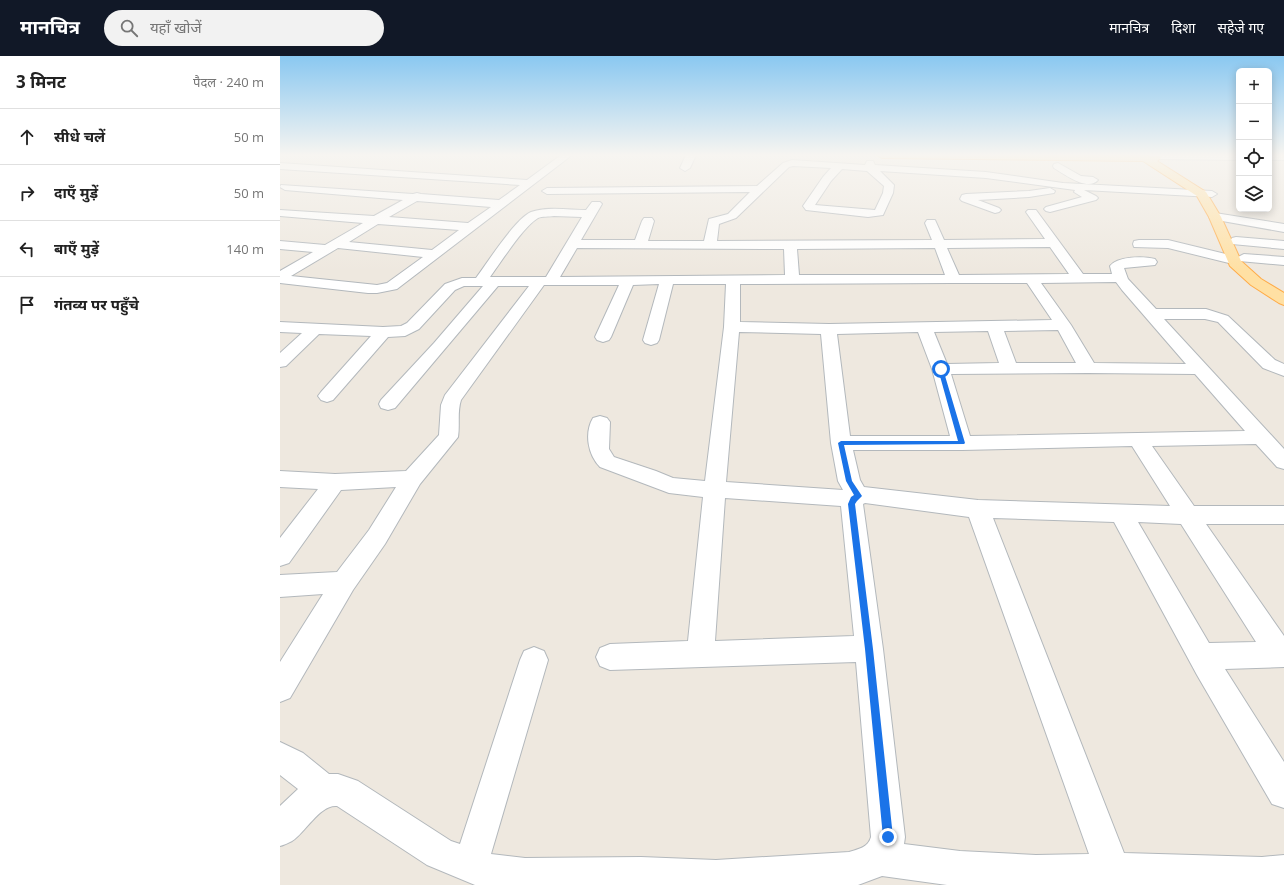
<!DOCTYPE html>
<html lang="hi">
<head>
<meta charset="utf-8">
<style>
	:root { --surface:#fff; --page:#f2f2f2; --text:#222; --muted:#767676; --line:#e0e0e0; --accent:#111827 }
	body { margin:0; font-family:"Open Sans","Noto Sans Devanagari",sans-serif; background:var(--page); color:var(--text) }
	.controls { position:absolute; right:12px; top:12px; display:grid; overflow:hidden; border-radius:6px; box-shadow:0 2px 10px #0003 }
	.controls button { width:36px; height:36px; display:grid; place-items:center; padding:0; border:0; border-bottom:1px solid var(--line); background:var(--surface); color:var(--text); font:20px sans-serif }
	.stop { position:absolute; width:12px; height:12px; margin:-9px; border:3px solid #1a73e8; border-radius:50%; background:#fff }
	.stop.end { background:#1a73e8; border-color:#fff; box-shadow:0 1px 4px #0008 }
	.list { margin:0; padding:0; list-style:none }
	h2 { display:flex; justify-content:space-between; align-items:center; height:52px; margin:0; padding:0 16px; font-size:17px }
	h2 small { font-size:13px; font-weight:400; color:var(--muted) }
	.list li { display:grid; grid-template-columns:26px 1fr auto; gap:12px; align-items:center; box-sizing:border-box; height:56px; padding:0 16px; border-top:1px solid var(--line) }
	.list b { display:block; font-size:15px; white-space:nowrap }
	.list em { font-size:13px; font-style:normal; color:var(--muted) }
	.icon { flex:none; width:22px; height:22px; fill:none; stroke:currentColor; stroke-width:2; stroke-linecap:round; stroke-linejoin:round }
	.map { position:relative; flex:none; width:1004px; height:829px; overflow:hidden }
	header { display:flex; align-items:center; gap:24px; box-sizing:border-box; height:56px; padding:0 20px; background:var(--accent); color:#fff }
	header strong { font-size:19px }
	nav { display:flex; gap:22px; margin-inline-start:auto; font-size:14px }
	.search { width:280px; height:36px; background:var(--page); display:flex; align-items:center; gap:10px; box-sizing:border-box; padding:0 14px; border-radius:22px; color:var(--muted); font-size:15px }
	main { display:flex }
	aside { flex:1; background:var(--surface) }
	.map>svg:first-child { display:block }
	.lines { fill:none; stroke-linecap:round; stroke-linejoin:round }
	.minor-casing { stroke:#b3b8bc; stroke-width:2 }
	.major-casing { stroke:#ffab47; stroke-width:2 }
	.minor { fill:#fff; fill-rule:evenodd }
	.major { fill:#ffe0a3; fill-rule:evenodd }
	.route { fill:#1a73e8 }
</style>
</head>
<body>
<header>
<strong>मानचित्र</strong>
<div class="search"><svg class="icon" aria-label="search" viewBox="0 0 24 24"><circle cx="10" cy="10" r="6"/><path d="M15 15l6 6"/></svg>यहाँ खोजें</div>
<nav><a>मानचित्र</a><a>दिशा</a><a>सहेजे गए</a></nav>
</header>
<main>
<aside>
<h2>3 मिनट<small>पैदल · 240 m</small></h2>
<ul class="list">
<li><svg class="icon" aria-label="ahead" viewBox="0 0 24 24"><path d="M12 20V5M6 11l6-6 6 6"/></svg><div><b>सीधे चलें</b></div><em>50 m</em></li>
<li><svg class="icon" aria-label="right" viewBox="0 0 24 24"><path d="M7 20v-9h11M14 6l5 5-5 5"/></svg><div><b>दाएँ मुड़ें</b></div><em>50 m</em></li>
<li><svg class="icon" aria-label="left" viewBox="0 0 24 24"><path d="M17 20v-9H6M10 6l-5 5 5 5"/></svg><div><b>बाएँ मुड़ें</b></div><em>140 m</em></li>
<li><svg class="icon" aria-label="arrive" viewBox="0 0 24 24"><path d="M6 21V4h12l-3 4 3 4H6"/></svg><div><b>गंतव्य पर पहुँचे</b></div></li>
</ul>
</aside>
<div class="map">
<svg width="1004" height="829" viewBox="0 0 1004 829">
	<rect width="100%" height="100%" fill="#eee8df"/>
	<g class="lines">
		<g class="minor-casing">
			<path id="minor" d="M281 99H292L117 233 97 237H88L0 227V215L33 196 0 193V185L45 189 83 167 0 160V154L94 160 123 144 5 134 0 131 1 129 133 138 137 137 141 138 219 144 240 129 0 113V107L247 124ZM137 145 211 151 188 167 109 161ZM98 168 179 174 152 194 69 186ZM58 192 143 201 107 227 97 229 11 220Z
				M406 99H416L410 112 405 115 400 112Z
				M870 99H959V104L874 103 871 102Z
				M989 99H1004V104H989Z
				M512 104 585 109 587 105H593L595 109 706 116 783 127 932 135 937 138 932 141 804 134 816 140 818 142 816 144 770 156 766 155 764 153 766 151 802 141 794 136 795 134 706 122 600 115 614 129 613 137 603 159 588 161 526 154 523 150 543 121 551 112 513 110 509 111 456 162 439 168 437 185 652 184 645 167 647 164H655L664 184 765 183 746 156 748 154H756L803 218H832L830 210C837 200 864 200 875 203L877 206 875 209 844 212 848 223 876 253H926L948 260 995 304 1004 308V320L983 312 938 266 925 263H884L1004 393V413L997 411 976 388 872 390 914 450H1004V468H926L1004 580V611L945 613 1004 706V752L992 748 917 619 834 466 713 462 844 797 982 801 1004 799V829H667L602 820 578 829H195L147 809 57 750C40 748 25 777 12 785 8 787 4 789 0 790V750L18 733 0 719V686L23 697 49 718H58L78 725 171 785 180 788 240 604 244 595 254 591 264 595 268 604 211 798 245 802 361 801 436 804 569 796C578 793 588 792 591 781L576 606 330 614 320 610 316 601 320 592 330 588 408 585 423 441 389 437 320 411C308 399 304 377 313 362L320 360 327 362 330 366 329 393 334 401 376 415 393 422 425 425 444 271 446 228H393L379 284 377 287 371 289 365 287 363 284 379 228 353 229 331 281 329 284 323 286 317 284 315 281 339 229H264L181 344C177 356 180 369 178 381L140 428 105 488 73 534 10 642 0 646V606L43 538 0 541V519L57 516 89 474 116 431 61 434 9 507 0 510V482L38 433 0 431V415L55 418 126 415 159 379 161 349 165 339 249 230H218L115 352 108 354 101 352 99 348 101 344 154 287 203 230H184L175 234 139 273 125 280 108 281 53 344 47 346 41 344 38 340 41 336 91 280 39 278 6 310 0 311V297L22 277 0 276V266L103 271 121 270 127 267 165 228 182 222H196C208 206 235 163 251 156 268 150 290 154 306 154L312 146H320L322 148 301 184H355L362 165 364 162H372L374 165 368 185H424L429 163 448 158 470 136 267 138 262 135 267 132 477 130 503 107ZM562 113 587 115 604 130 603 137 595 154 535 149 551 125ZM274 160 302 161 266 221H210C221 206 243 171 258 162 262 160 269 161 274 160ZM770 191 789 218 679 219 667 192ZM297 192 504 193 505 219 280 221ZM655 192 665 219H519L517 193ZM836 226 842 234 906 308 814 307 791 269 761 227ZM671 227H747L772 264 549 268 460 266V228ZM778 274 796 307H736L724 275ZM708 275 719 307 667 308 654 276ZM459 276 541 278 551 387 558 425 563 434 446 426ZM638 276 652 313 670 380H570L557 278ZM808 317 915 318 965 375 690 380 671 318ZM852 390 890 450 698 444 584 431 580 424 573 394H682ZM445 442 561 450 574 580 435 585ZM585 447 689 461 809 798 756 799 680 795 624 788 625 781 603 593 583 448ZM858 466 901 468 976 586 929 587Z
				M778 107 801 120 813 121 818 124C808 136 784 118 774 112L773 110 774 108Z
				M770 132 775 135 774 137 749 141 698 144 719 152 721 154 719 156 715 157 682 145 680 143 682 139 686 138 749 135Z
				M935 157 1004 168V176L931 163 929 161 931 159Z
				M956 181 1004 185V193L952 188 950 185 952 182Z
				M859 184H888L958 201 964 198 1004 201V209L959 205 958 207 953 208 888 192 854 191 853 188 854 185Z"/>
		</g>
		<g class="major-casing">
			<path id="major" d="M597 99 880 100 881 102 877 105 926 136 941 161 961 205 981 223 1004 237V249L999 247 971 229 950 210 929 161 917 140 863 105 602 102Z"/>
		</g>
		<use href="#minor" class="minor"/>
		<use href="#major" class="major"/>
	</g>
	<linearGradient id="sky" x2="0" y2="1"><stop stop-color="#8ac8f1"/><stop offset="0.46" stop-color="#f7f5f1"/><stop offset="1" stop-color="#f7f5f1" stop-opacity="0"/></linearGradient>
	<rect width="1004" height="215" fill="url(#sky)"/>
	<path class="route" d="M661 312 663 313 685 387 684 388 564 389 572 425 582 440 577 445 575 448 593 593 613 781 612 785 608 787 604 785 603 781 585 593 568 448 571 441 574 439 566 425 558 387 561 385H678L658 313Z"/>
</svg>
<div class="controls">
<button>+</button>
<button>−</button>
<button><svg class="icon" aria-label="locate" viewBox="0 0 24 24"><circle cx="12" cy="12" r="6"/><path d="M12 2v4M12 18v4M2 12h4M18 12h4"/></svg></button>
<button><svg class="icon" aria-label="layers" viewBox="0 0 24 24"><path d="M12 4l9 5-9 5-9-5zM3 14l9 5 9-5"/></svg></button>
</div>
<div class="stop" style="left:661px;top:313px"></div>
<div class="stop end" style="left:608px;top:781px"></div>
</div>
</main>
</body>
</html>
